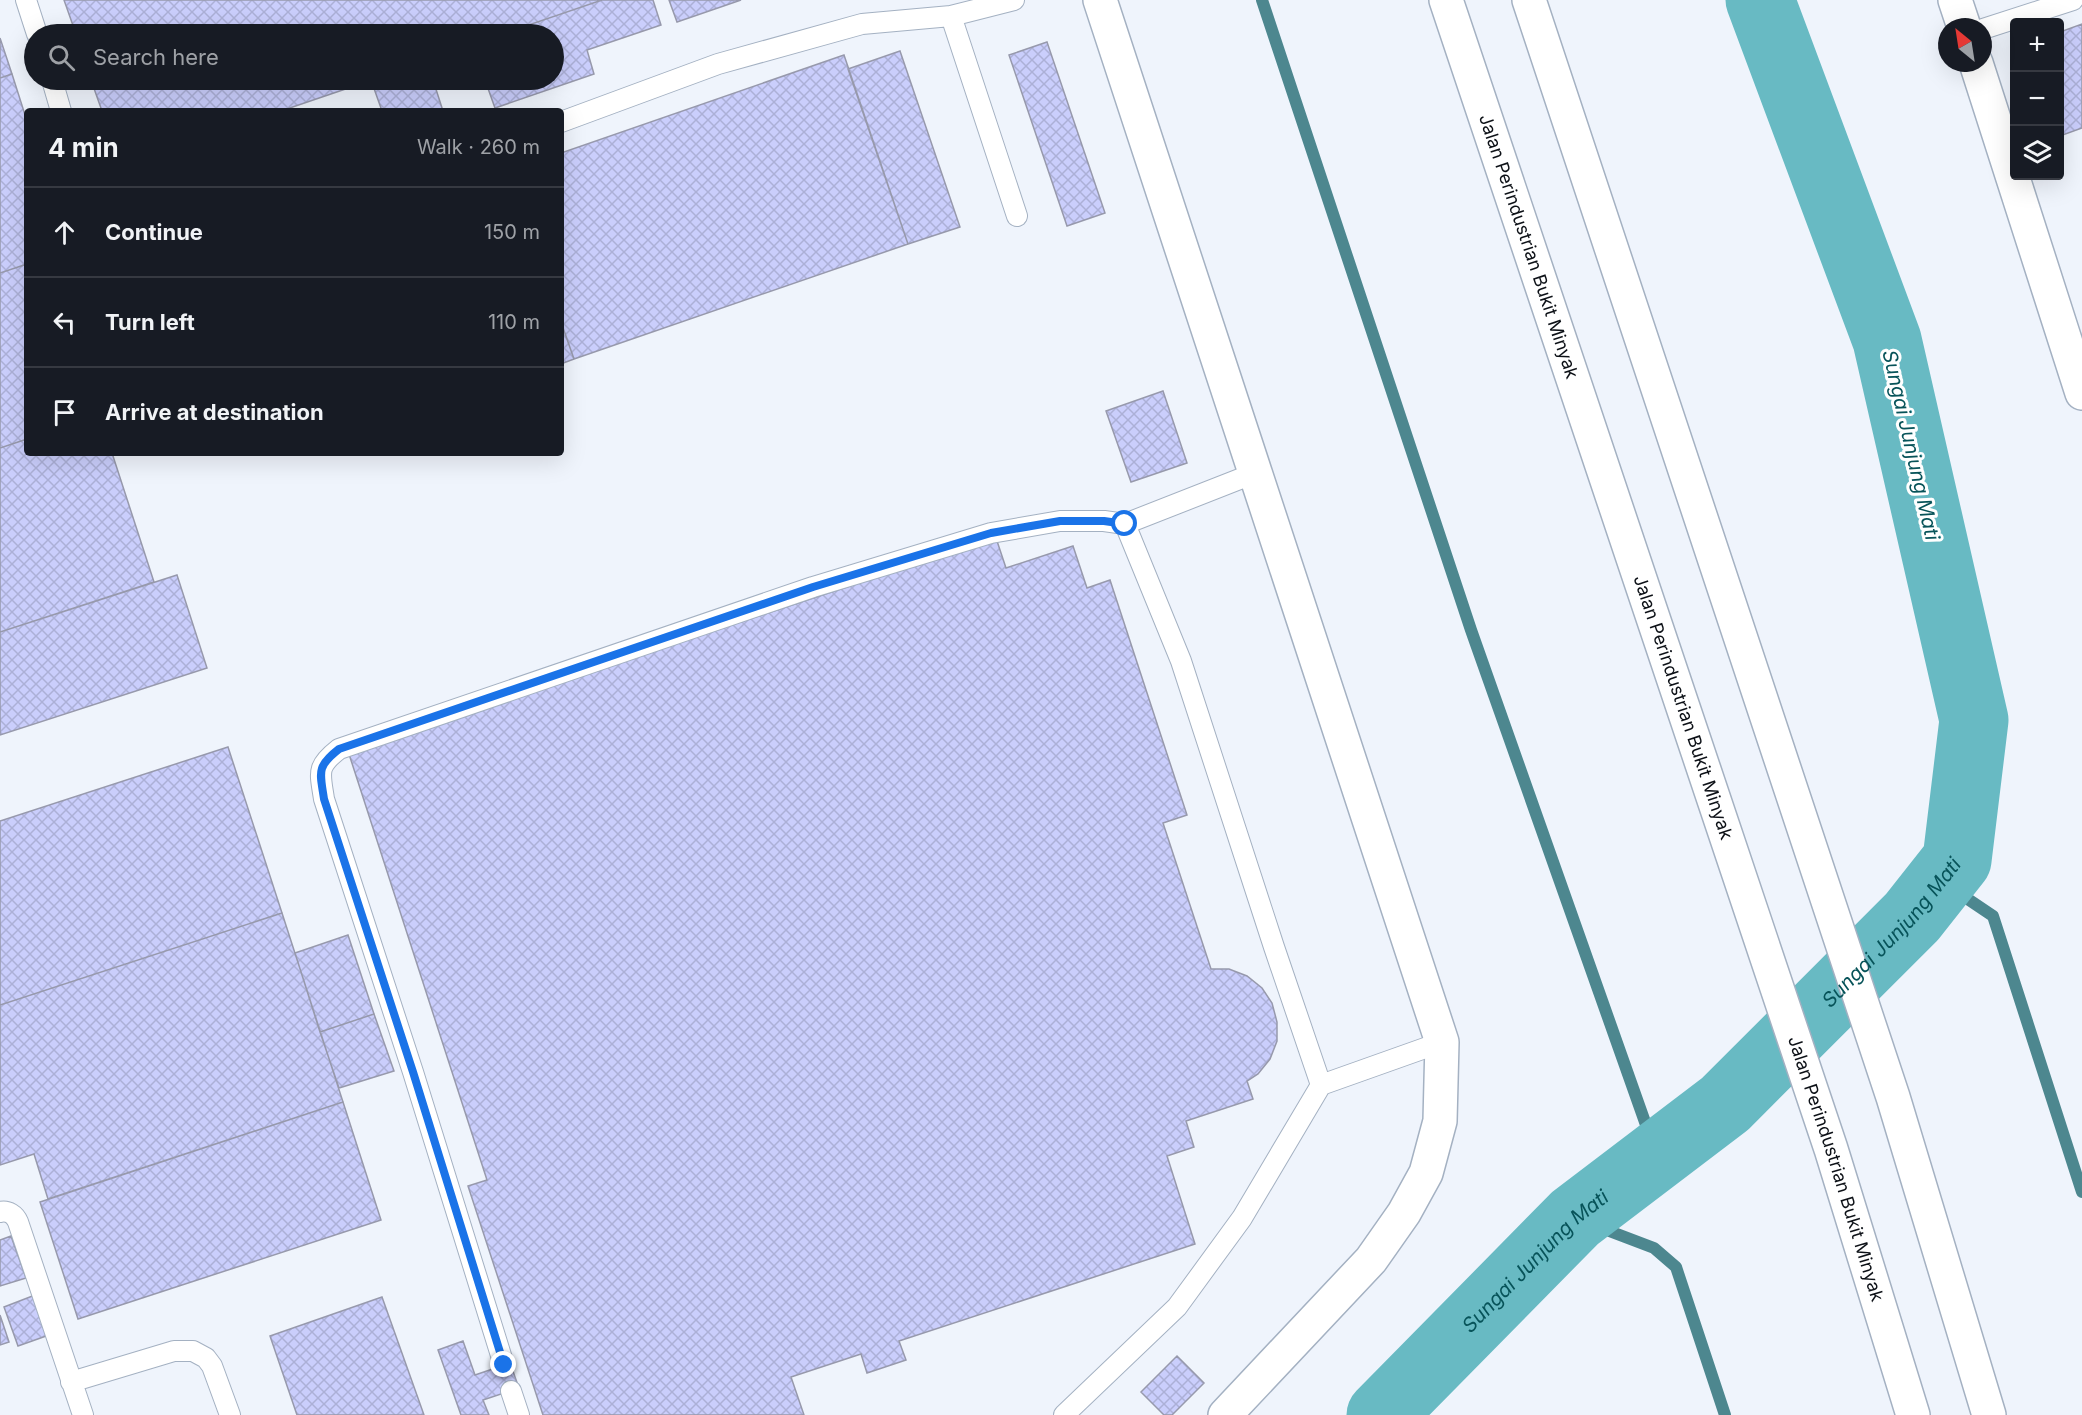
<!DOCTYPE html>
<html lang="en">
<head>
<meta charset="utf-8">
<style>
	:root { --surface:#171b24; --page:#242831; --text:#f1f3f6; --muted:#9ea1a6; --line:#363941 }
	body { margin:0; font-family:Inter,sans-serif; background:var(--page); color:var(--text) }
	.controls { position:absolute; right:18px; top:18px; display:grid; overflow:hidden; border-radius:6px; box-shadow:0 6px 24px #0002 }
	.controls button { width:54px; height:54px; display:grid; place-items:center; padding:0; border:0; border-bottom:2px solid var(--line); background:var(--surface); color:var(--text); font:30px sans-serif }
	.compass { position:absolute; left:1938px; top:18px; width:54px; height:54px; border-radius:50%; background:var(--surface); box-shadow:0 6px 24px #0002; rotate:330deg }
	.stop { position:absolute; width:18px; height:18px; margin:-14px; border:4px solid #1a73e8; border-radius:50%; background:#fff }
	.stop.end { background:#1a73e8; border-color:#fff; box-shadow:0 2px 6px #0008 }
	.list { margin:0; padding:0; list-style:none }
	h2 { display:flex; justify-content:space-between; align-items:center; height:78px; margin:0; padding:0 24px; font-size:26px }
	h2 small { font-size:20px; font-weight:400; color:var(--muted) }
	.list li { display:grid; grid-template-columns:39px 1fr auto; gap:18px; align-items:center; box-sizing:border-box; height:90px; padding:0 24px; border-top:2px solid var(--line) }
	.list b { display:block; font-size:22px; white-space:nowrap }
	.list em { font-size:20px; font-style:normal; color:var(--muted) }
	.icon { flex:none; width:33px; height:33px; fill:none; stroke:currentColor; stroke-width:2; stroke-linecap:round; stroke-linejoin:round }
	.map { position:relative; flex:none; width:2082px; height:1415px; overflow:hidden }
	.search { position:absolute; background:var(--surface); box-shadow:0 6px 24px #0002; left:24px; top:24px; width:540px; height:66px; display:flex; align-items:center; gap:15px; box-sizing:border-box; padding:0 21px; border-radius:33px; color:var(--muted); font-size:22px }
	.panel { position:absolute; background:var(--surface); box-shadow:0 6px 24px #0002; left:24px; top:108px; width:540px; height:348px; border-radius:6px }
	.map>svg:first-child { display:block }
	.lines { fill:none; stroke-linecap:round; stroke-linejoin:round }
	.stream { stroke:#4d878f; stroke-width:12 }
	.river { stroke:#68bac3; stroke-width:69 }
	.building { fill:url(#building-cross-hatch); stroke:#9799ac; stroke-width:1.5 }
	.service-casing { stroke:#a4b1c2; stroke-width:22 }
	.minor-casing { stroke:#a4b1c2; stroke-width:36 }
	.secondary-casing { stroke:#a4b1c2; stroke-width:36 }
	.service { stroke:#fff; stroke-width:20 }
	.minor { stroke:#fff; stroke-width:33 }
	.secondary { stroke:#fff; stroke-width:33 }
	.route { stroke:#1a73e8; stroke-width:8 }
	.labels { text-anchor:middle; stroke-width:6; stroke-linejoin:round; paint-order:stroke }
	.street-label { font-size:18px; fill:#0d1117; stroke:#fff }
	.water-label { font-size:20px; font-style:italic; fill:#075359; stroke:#fff }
</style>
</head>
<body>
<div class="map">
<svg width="2082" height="1415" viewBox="0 0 2082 1415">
	<defs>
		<pattern id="building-cross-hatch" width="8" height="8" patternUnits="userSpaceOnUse" patternTransform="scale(1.5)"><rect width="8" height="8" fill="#cacefc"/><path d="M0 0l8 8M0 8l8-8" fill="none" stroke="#acb0d7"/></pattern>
	</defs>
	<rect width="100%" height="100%" fill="#eff4fc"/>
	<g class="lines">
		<path class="stream" d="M1262 0 1471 630 1657 1156
			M1941 881 1993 916 2082 1192
			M1575 1218 1654 1248 1676 1267 1725 1415"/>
		<path class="river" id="s1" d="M1381 1415 1575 1218 1725 1104 1912 917 1957 860 1974 720 1887 340 1760 0"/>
	</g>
	<path class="building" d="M64 0H602L502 34H76Z
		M602 0H653L661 25 587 50 594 74 495 108 485 80H554V34H502Z
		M669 0H741L677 22Z
		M2082 24V128L2060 136V32Z
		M0 38 12 74 0 78Z
		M1047 42 1105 213 1067 226 1009 55Z
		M900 51 960 227 908 244 848 69Z
		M844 55 908 244 574 359 561 322V153Z
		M12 74 27 121V264L0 273V78Z
		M91 80H372L281 111H102Z
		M371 80H433L443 111H382Z
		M27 264V439L0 448V273Z
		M561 322 574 359 561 364Z
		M1163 391 1187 463 1131 482 1106 411Z
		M27 439V453H112L154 582 0 632V448Z
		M996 538 1006 568 1073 546 1087 588 1110 580 1187 815 1163 823 1211 969H1229L1247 976 1262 988 1272 1003 1277 1022V1041L1270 1059 1258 1074 1247 1081 1253 1099 1186 1121 1194 1147 1167 1156 1195 1244 899 1341 906 1360 867 1373 861 1354 791 1377 804 1415H543L468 1186 487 1180 348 751Z
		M177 575 207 668 0 735V632Z
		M228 747 282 913 0 1005V821Z
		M282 913 343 1102 48 1199 34 1154 0 1165V1005Z
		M348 935 374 1014 320 1032 295 953Z
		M374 1014 394 1071 339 1088 320 1032Z
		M343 1102 381 1220 78 1319 40 1202Z
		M11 1236 26 1278 0 1286V1240Z
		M35 1295 49 1335 18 1346 4 1307Z
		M382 1297 424 1415H297L270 1336Z
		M0 1315 9 1342 0 1345Z
		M463 1341 475 1375 510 1363 519 1388 483 1400 489 1415H461L438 1350Z
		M1177 1356 1204 1383 1172 1415H1164L1141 1392Z"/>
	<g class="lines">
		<g class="service-casing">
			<path id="service" d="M26 0 37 34
				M951 16 1017 216
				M1983 29 2073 0
				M52 80 61 111
				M561 122 718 64 862 24 951 16 1014 0
				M1125 524 1255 473
				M0 1212C8 1210 15 1215 18 1222L83 1415
				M504 1365 413 1072 324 799C320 772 316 767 339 749L813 587 991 533 1060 521H1104L1125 524 1181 661 1274 947 1321 1085
				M71 1382 174 1351H193L206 1358 212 1366 230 1415
				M511 1391 519 1415
				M1064 1415 1177 1307 1242 1218 1321 1085 1442 1042"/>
		</g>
		<g class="minor-casing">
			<path id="minor" d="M1100 0 1442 1042 1440 1121 1426 1173 1404 1213 1371 1260 1225 1415
				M1955 0 1964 27
				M1976 63 2082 393"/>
		</g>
		<g class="secondary-casing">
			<g id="secondary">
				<path id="s2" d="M1446 0 1831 1149 1913 1415"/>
				<path d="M1529 0 1893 1097 1989 1415"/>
			</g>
		</g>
		<use href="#service" class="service"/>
		<use href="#minor" class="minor"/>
		<use href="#secondary" class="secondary"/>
	</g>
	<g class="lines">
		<path class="route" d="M504 1365 413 1072 324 799C320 772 316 767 339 749L813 587 991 533 1060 521H1104L1125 524"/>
	</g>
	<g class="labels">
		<g class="street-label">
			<text dy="6" stroke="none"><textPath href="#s2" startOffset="260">Jalan Perindustrian Bukit Minyak</textPath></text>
			<text dy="6" stroke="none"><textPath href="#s2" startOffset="746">Jalan Perindustrian Bukit Minyak</textPath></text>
			<text dy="6" stroke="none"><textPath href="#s2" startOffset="1232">Jalan Perindustrian Bukit Minyak</textPath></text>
		</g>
		<g class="water-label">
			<text transform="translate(1911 445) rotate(77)" y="7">Sungai Junjung Mati</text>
			<text dy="7" stroke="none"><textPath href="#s1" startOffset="704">Sungai Junjung Mati</textPath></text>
			<text dy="7" stroke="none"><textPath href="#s1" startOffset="218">Sungai Junjung Mati</textPath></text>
		</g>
	</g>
</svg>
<div class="controls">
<button>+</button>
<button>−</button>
<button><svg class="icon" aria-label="layers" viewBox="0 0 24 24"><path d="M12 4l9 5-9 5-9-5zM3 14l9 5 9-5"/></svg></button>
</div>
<svg class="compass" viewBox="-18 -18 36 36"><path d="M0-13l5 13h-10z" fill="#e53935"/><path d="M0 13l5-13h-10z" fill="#9ea1a6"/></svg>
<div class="stop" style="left:1125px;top:524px"></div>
<div class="stop end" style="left:504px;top:1365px"></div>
<div class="search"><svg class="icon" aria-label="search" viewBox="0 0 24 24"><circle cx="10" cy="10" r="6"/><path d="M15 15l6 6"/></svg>Search here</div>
<section class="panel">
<h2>4 min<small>Walk · 260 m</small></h2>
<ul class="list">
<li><svg class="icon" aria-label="ahead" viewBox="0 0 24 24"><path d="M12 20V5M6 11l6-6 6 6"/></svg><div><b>Continue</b></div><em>150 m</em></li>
<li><svg class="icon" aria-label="left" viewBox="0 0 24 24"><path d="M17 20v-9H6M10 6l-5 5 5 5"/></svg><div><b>Turn left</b></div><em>110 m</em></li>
<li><svg class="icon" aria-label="arrive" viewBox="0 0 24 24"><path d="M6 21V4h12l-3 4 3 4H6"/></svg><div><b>Arrive at destination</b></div></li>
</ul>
</section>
</div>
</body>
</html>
